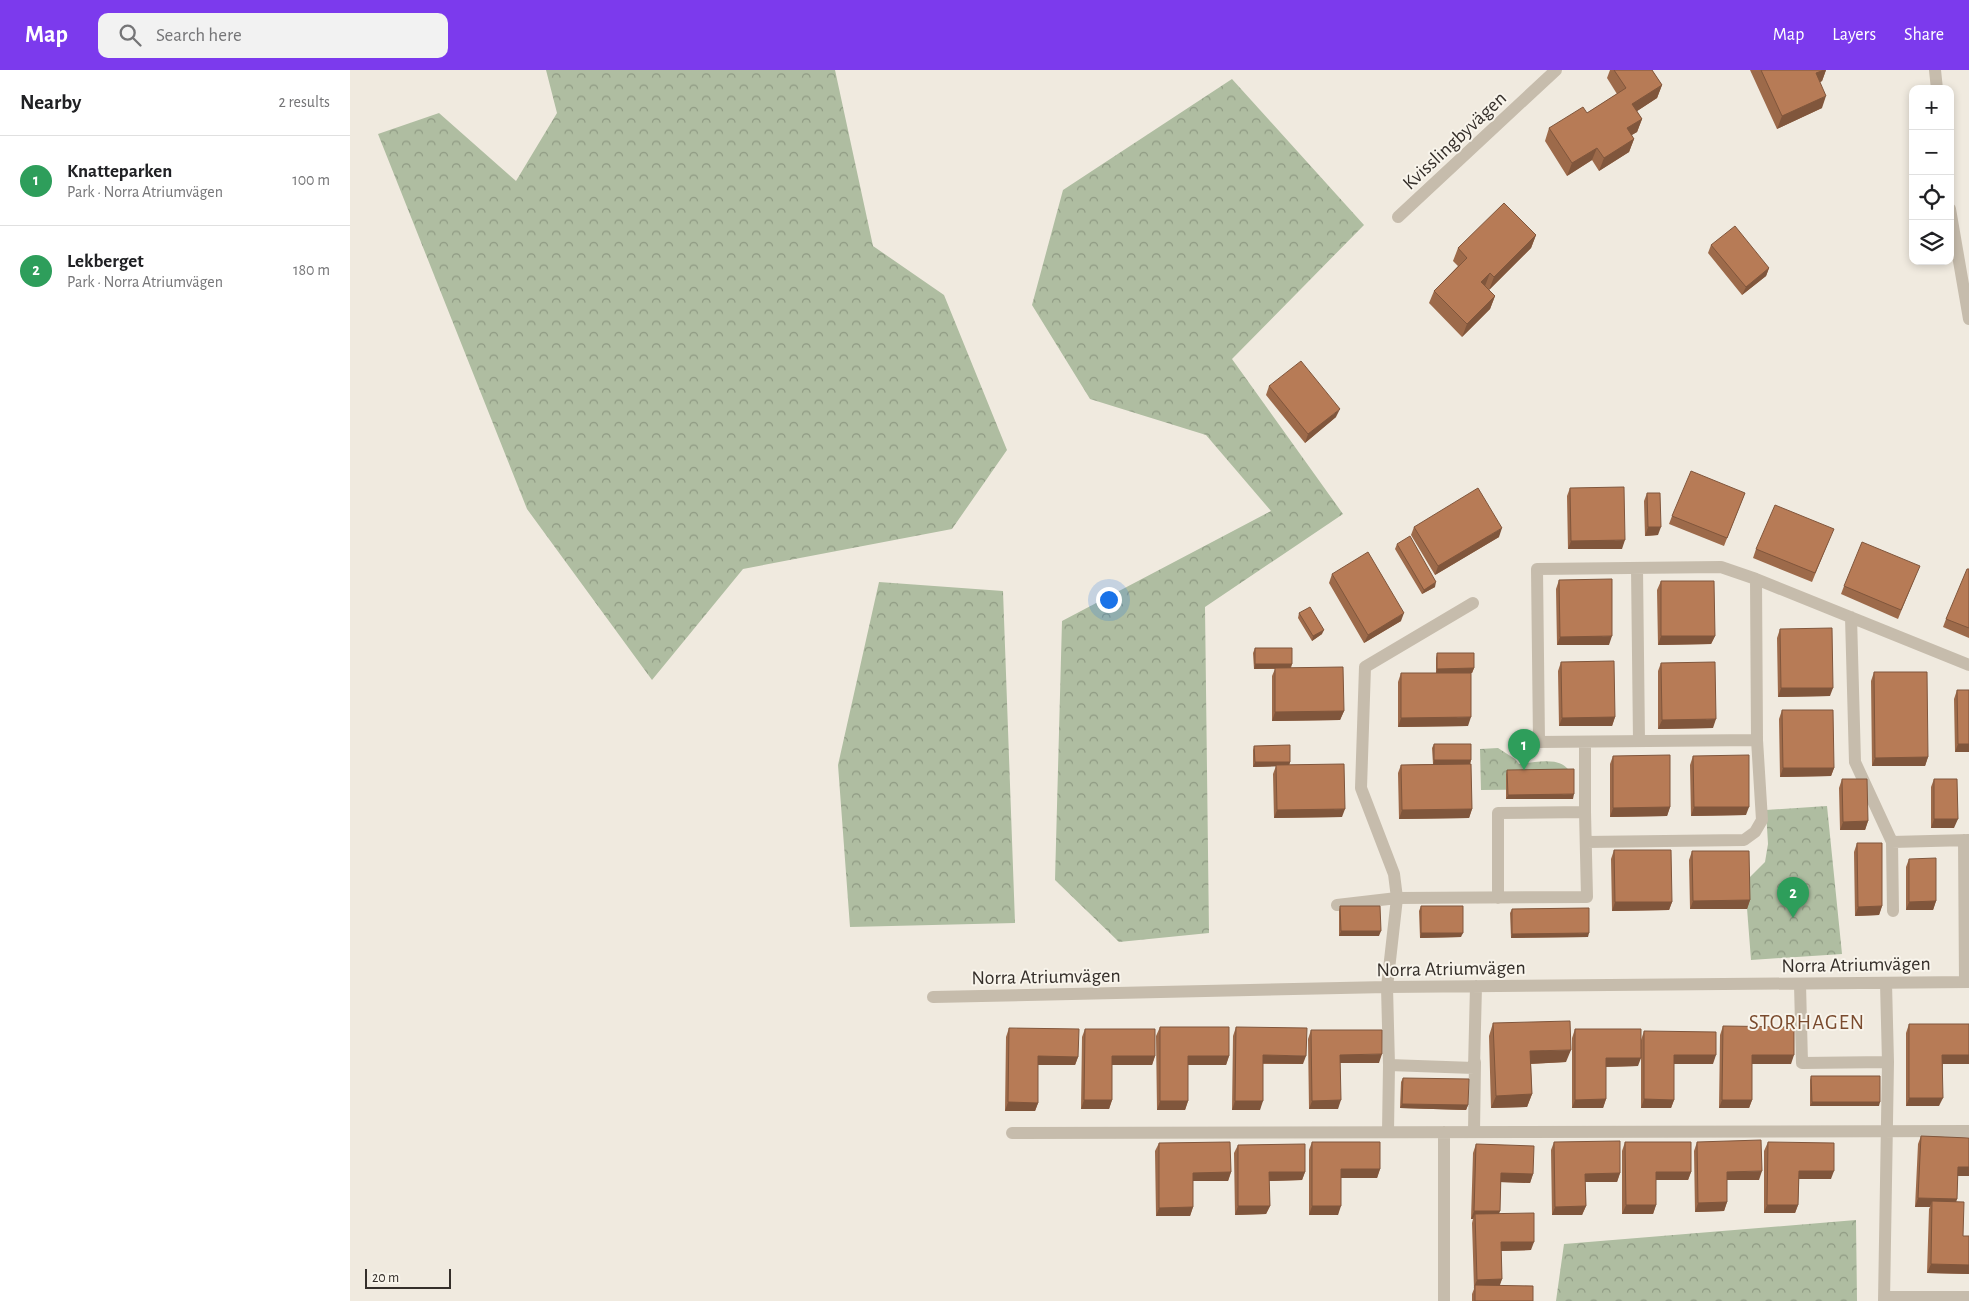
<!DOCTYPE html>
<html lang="en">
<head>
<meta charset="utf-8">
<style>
	:root { --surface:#fff; --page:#f2f2f2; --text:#202124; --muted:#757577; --line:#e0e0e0; --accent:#7c3aed }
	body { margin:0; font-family:"Alegreya Sans",sans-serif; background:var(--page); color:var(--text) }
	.controls { position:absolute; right:15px; top:15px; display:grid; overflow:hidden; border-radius:10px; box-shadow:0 2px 8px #0003 }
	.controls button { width:45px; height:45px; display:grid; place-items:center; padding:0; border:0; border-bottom:1px solid var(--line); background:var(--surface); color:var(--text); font:25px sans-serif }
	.scale { position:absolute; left:15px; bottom:12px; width:86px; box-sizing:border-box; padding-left:5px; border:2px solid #352f2a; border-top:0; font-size:14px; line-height:18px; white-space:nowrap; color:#352f2a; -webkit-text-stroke:4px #f8f4eb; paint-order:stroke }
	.you { position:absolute; left:758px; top:529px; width:18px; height:18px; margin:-12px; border:4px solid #fff; border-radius:50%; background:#1a73e8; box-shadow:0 0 0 8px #1a73e833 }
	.badge { display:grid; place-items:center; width:32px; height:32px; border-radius:50%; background:var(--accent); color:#fff; font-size:16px; font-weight:700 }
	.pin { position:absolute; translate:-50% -41px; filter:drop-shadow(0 1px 2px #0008) }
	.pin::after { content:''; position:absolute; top:26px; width:18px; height:15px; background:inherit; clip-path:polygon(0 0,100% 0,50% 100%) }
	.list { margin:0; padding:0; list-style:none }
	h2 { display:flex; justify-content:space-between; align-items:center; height:65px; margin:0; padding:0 20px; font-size:21px }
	h2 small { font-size:16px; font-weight:400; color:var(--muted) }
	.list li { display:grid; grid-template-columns:32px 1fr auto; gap:15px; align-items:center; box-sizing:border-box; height:90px; padding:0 20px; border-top:1px solid var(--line) }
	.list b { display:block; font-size:19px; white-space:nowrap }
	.list p { margin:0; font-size:16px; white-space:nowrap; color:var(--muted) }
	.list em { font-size:16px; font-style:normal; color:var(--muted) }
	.icon { flex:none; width:28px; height:28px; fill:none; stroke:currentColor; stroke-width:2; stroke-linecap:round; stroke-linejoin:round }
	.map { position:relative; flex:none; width:1619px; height:1231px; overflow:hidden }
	header { display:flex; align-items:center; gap:30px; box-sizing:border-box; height:70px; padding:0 25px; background:var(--accent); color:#fff }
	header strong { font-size:24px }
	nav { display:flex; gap:28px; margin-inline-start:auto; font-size:18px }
	.search { width:350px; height:45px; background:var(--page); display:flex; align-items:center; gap:12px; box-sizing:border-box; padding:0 18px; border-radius:10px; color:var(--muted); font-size:19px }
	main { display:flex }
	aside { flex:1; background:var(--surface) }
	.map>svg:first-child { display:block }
	.forest { fill:url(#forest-crowns) }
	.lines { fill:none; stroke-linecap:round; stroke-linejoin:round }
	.minor { stroke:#c6bcac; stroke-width:12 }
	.wall { fill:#9d6a4a }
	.shaded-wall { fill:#80563c }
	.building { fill:#b77b56; stroke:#80563c }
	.labels { text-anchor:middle; stroke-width:4; stroke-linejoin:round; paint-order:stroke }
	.street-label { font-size:20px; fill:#352f2a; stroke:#f8f4eb }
	.neighbourhood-label { font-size:21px; letter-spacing:1px; fill:#7a4b2e; stroke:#f8f4eb }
</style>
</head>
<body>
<header>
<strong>Map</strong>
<div class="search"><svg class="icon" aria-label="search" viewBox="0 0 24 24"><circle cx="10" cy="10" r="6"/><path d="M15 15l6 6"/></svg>Search here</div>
<nav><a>Map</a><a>Layers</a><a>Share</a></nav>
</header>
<main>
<aside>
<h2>Nearby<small>2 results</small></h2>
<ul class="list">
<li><span class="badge" style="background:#2e9e5b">1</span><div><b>Knatteparken</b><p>Park · Norra Atriumvägen</p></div><em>100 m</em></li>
<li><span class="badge" style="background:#2e9e5b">2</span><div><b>Lekberget</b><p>Park · Norra Atriumvägen</p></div><em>180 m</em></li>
</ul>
</aside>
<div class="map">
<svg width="1619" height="1231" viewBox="0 0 1619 1231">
	<defs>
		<pattern id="forest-crowns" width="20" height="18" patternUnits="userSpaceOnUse" patternTransform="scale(1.25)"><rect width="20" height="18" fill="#afbda1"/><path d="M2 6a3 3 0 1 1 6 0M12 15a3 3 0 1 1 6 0" fill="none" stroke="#8f9a83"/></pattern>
	</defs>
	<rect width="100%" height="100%" fill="#f0eadf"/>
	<path class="forest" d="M196 0H485L523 176 594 225 657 380 602 459 393 499 302 610 177 439 28 64 89 43 166 111 207 43Z
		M882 9 1014 155 882 289 993 444 855 537 859 863 769 872 705 810 712 551 921 441 856 365 740 329 682 235 713 120Z
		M529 512 653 521 665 853 500 857 488 695Z
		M1148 678 1165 689 1169 694C1183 693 1213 685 1220 703 1221 708 1220 714 1219 719L1131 720 1130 679Z
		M1477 736 1492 884 1401 890 1395 812 1415 792 1418 774 1416 740Z
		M1506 1150 1507 1231H1206L1214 1174Z"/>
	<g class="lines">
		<path class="minor" d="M1585 0 1587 19
			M1600 139 1619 249
			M1048 147 1206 0
			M1287 498 1289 671
			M1123 533 1015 597 1011 718 1044 804 1047 828 1037 917 1039 995 1124 998 1126 916
			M1501 547 1505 692 1542 772 1543 841
			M1407 670 1189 672 1187 499 1371 497 1406 509 1619 595
			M1235 672V742
			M1614 770 1615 912
			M1236 772 1394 770 1405 762 1412 750 1407 670 1406 509
			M1542 772 1619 770
			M987 835 1047 828 1237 827 1235 742 1148 743V828
			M1450 914 1452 993 1538 992 1536 913
			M583 927 1037 917 1619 912
			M1038 1062 1039 995
			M1124 1062 1125 992
			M662 1063 1619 1061
			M1534 1227H1619
			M1094 1231V1062
			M1534 1231 1538 992"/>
	</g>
	<path class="wall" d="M1260 0H1302L1312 15 1307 28 1287 41 1292 49 1287 62 1281 65 1284 69 1279 82 1249 101 1242 90 1217 106 1195 71 1199 58 1237 43 1267 24 1257 8Z
		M1400 0H1476L1472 11 1470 12 1472 38 1427 59Z
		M1186 165 1181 178 1139 220 1145 226 1140 239 1112 267 1079 233 1084 221 1108 196 1103 191 1108 178Z
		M1361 175 1419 198 1416 206 1392 225 1358 183Z
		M919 316 986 347 955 373 916 325Z
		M1220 418 1272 479H1218L1217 426Z
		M1297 423 1308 465 1295 466 1294 431Z
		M1395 423 1374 476 1319 454 1322 446Z
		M1064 457 1149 467 1085 505 1061 465Z
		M1480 468 1462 512 1403 488 1406 479Z
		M1047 474 1085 517 1072 524 1045 479Z
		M1619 499V568L1593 557 1596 549Z
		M982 504 1051 551 1014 573 979 513Z
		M1566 505 1548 549 1491 524 1494 516Z
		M1209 510 1259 575H1207L1206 519Z
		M1311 511 1365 566 1361 574 1308 575 1307 520Z
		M949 543 972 564 962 571 948 548Z
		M1430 559 1480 626 1428 627 1427 568Z
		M905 578 942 594 941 598 994 641 990 650 922 651V606L925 599H904L903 583Z
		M1087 583 1124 598 1122 603H1086V588Z
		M1211 592 1265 647 1262 656H1209L1208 601Z
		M1311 593 1363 658 1308 659V601Z
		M1524 602 1578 687 1575 696H1522L1521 611Z
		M1051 603 1118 656 1048 657V612Z
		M1607 620H1619V682H1605L1604 629Z
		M1432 640 1484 698 1481 706 1430 707 1429 649Z
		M1084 674 1121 690 1120 694 1122 739 1119 748 1049 749 1048 703 1051 695 1083 694 1082 678Z
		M904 676 940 692 939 695 992 747 924 748 923 704 926 696 903 697V680Z
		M1263 686 1320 737 1317 746 1260 747V694Z
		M1343 686 1396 745 1341 746 1340 695Z
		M1157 700 1223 729H1156V704Z
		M1492 709 1518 751 1515 760H1490L1489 718Z
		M1584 709 1604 758H1581V717Z
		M1507 773 1532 836 1529 845 1505 846 1504 782Z
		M1264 780 1322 832 1319 840 1262 841 1261 789Z
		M1342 781 1400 830 1397 839H1340L1339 790Z
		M1559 789 1586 831 1583 840H1556V797Z
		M990 836 1029 866H989V840Z
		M1071 836 1111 867 1070 868 1069 841Z
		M1162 839 1238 867 1161 868 1160 843Z
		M1143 953 1216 992 1181 994 1182 1024 1177 1037 1141 1038 1139 966Z
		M1559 954H1619V994H1593L1589 1036H1556V963Z
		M1373 956 1441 994H1402V1030L1399 1038H1369L1370 965Z
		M810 957 879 986 876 995H838V1031L835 1040H807L806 966Z
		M886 957 953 994H913L910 1040H882L883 966Z
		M659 958 728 987 725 995H688V1033L685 1041H655L656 967Z
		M735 959 805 986 802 995H762V1030L759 1039H731L732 967Z
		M1225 959 1288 996 1256 997V1029L1253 1038H1222V968Z
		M961 960 1029 993H990L988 1039H959L958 969Z
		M1294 961 1363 994H1324V1030L1321 1038H1291V970Z
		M1461 1006 1529 1036H1460V1010Z
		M1053 1008 1118 1035 1116 1040 1050 1038 1051 1012Z
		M1571 1066 1619 1068V1106H1607V1129L1606 1131 1613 1166H1619V1204L1577 1203 1579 1139 1580 1137H1565L1568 1074Z
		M962 1072 1030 1099 1027 1108H991L988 1145H959V1080Z
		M1204 1072 1270 1103 1267 1112H1235L1236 1136 1232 1145H1202L1201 1080Z
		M1275 1072 1341 1102 1338 1110H1306V1135L1303 1144H1272V1081Z
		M1347 1072 1409 1110H1377V1132L1374 1141 1345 1142 1344 1081Z
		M1418 1072 1481 1109H1449L1448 1135 1445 1143H1414V1081Z
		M809 1073 881 1102 878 1111H843V1137L840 1146H806L805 1081Z
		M1126 1074 1183 1104 1180 1113 1151 1112 1149 1144 1181 1180 1151 1181 1152 1209 1149 1215 1183 1231H1122V1224L1124 1219 1122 1153 1123 1149H1121L1123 1083Z
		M888 1075 955 1102 952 1110 919 1111 920 1136 916 1144 885 1145 884 1083Z"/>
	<path class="shaded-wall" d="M1474 0H1476L1472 11 1462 16 1466 3Z
		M1312 15 1307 28 1278 47 1282 34Z
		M1476 26 1472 38 1427 59 1432 46Z
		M1292 49 1287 62 1272 71 1277 58Z
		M1284 69 1279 82 1249 101 1254 88Z
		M1247 78 1242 90 1217 106 1222 93Z
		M1186 165 1181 178 1139 220 1144 207Z
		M1419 198 1416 206 1392 225 1396 217Z
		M1140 203 1135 216 1131 212Z
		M1145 226 1140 239 1112 267 1117 254Z
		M990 339 986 347 955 373 958 364Z
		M1298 457H1311L1308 465 1295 466Z
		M1152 458 1149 467 1085 505 1088 496Z
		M1275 470 1272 479H1218L1221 471Z
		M1086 512 1085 517 1072 524 1074 520Z
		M1054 543 1051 551 1014 573 1018 565Z
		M974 560 972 564 962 571 963 566Z
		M1262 566 1259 575H1207L1210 567Z
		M1311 566H1365L1361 574 1308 575Z
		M905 594H942L940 598 904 599Z
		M1124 598 1122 603H1086L1087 599Z
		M1431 618H1483L1480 626 1428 627Z
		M994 641 990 650 922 651 925 642Z
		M1121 647 1118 656 1048 657 1051 648Z
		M1265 647 1262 656H1209L1212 648Z
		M1366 649 1363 658 1308 659 1312 650Z
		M1608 674H1619V682H1605Z
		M1578 687 1575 696H1522L1525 688Z
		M1084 690H1121L1120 694 1083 695Z
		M905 692H940L939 696 903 697Z
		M1433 698H1484L1481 706 1430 707Z
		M1224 724 1223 729H1156L1158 725Z
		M1320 737 1317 746 1260 747 1263 738Z
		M1344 737H1399L1396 745 1341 746Z
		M995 739 992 747 924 748 927 740Z
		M1122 739 1119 748 1049 749 1052 740Z
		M1584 749H1608L1604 758H1581Z
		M1518 751 1515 760H1490L1493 752Z
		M1400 830 1397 839H1340L1343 831Z
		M1586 831 1583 840H1556L1559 832Z
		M1265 832H1322L1319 840 1262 841Z
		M1532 836 1529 845 1505 846 1508 837Z
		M991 861H1031L1029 866H989Z
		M1071 863H1113L1111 867 1070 868Z
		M1239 863 1238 867 1161 868 1162 864Z
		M1221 980 1216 992 1176 994 1180 981Z
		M1032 984 1029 993H987L990 985Z
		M913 985 956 986 953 994 910 993Z
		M1324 985H1366L1363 994H1321Z
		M1402 985H1444L1441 994H1399Z
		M1592 985H1619V994H1589Z
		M688 986 728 987 725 995H685Z
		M762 986H805L802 995H759Z
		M838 986H879L876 995H835Z
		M1256 988H1291L1288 996 1252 997Z
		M1182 1024 1177 1037 1141 1038 1146 1026Z
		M1559 1028H1593L1589 1036H1556Z
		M1256 1029 1253 1038H1222L1225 1030Z
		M1294 1029 1324 1030 1321 1038H1291Z
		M734 1030H762L759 1039H731Z
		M991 1030 988 1039H959L962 1031Z
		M1372 1030H1402L1399 1038H1369Z
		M810 1031H838L835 1040H807Z
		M885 1031H913L910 1040H882Z
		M658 1032 688 1033 685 1041H655Z
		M1462 1032H1530L1529 1036H1460Z
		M1052 1034 1118 1035 1116 1040 1050 1038Z
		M1608 1097H1619V1106H1604Z
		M991 1099H1030L1027 1108H988Z
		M1412 1101 1409 1110H1373L1377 1102Z
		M1449 1101H1484L1481 1109H1445Z
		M881 1102 878 1111H840L843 1103Z
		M919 1102H955L952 1110 916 1111Z
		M1306 1102H1341L1338 1110H1303Z
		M1151 1103 1183 1104 1180 1113 1148 1112Z
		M1270 1103 1267 1112H1232L1235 1104Z
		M1568 1128 1607 1129 1604 1138 1582 1131 1580 1137H1565Z
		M1377 1132 1374 1141 1345 1142 1348 1133Z
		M1276 1135H1306L1303 1144H1272Z
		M1417 1135H1448L1445 1143H1414Z
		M888 1136H920L916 1144 885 1145Z
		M962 1136H991L988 1145H959Z
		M1236 1136 1232 1145H1202L1205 1137Z
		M843 1137 840 1146H806L809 1138Z
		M1124 1141H1150L1147 1150 1125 1144 1123 1149H1121Z
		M1151 1172H1184L1181 1180 1148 1181Z
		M1581 1194 1619 1195V1204L1577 1203Z
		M1152 1209 1149 1218 1125 1215 1123 1219 1127 1210Z"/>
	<path class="building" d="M1264 0H1302L1312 15 1282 34 1292 49 1277 58 1284 69 1254 88 1247 78 1222 93 1199 58 1233 37 1237 43 1276 18Z
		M1411 0H1474L1466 3 1476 26 1432 46Z
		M1154 133 1186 165 1144 207 1140 203 1131 212 1145 226 1117 254 1084 221 1117 188 1108 178Z
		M1385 156 1419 198 1396 217 1361 175Z
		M951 291 990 339 958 364 919 316Z
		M1341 401 1395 423 1377 468 1322 446Z
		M1274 417 1275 470 1221 471 1220 418Z
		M1128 418 1152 458 1088 496 1064 457Z
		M1297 423H1310L1311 457H1298Z
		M1425 435 1484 459 1465 503 1406 479Z
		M1060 466 1086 512 1074 520 1047 474Z
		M1512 472 1570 496 1551 540 1494 516Z
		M1018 482 1054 543 1018 565 982 504Z
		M1617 499H1619V558L1596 549Z
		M1262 509V566L1210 567 1209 510Z
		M1311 511H1364L1365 566H1311Z
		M960 537 974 560 963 566 949 543Z
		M1482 558 1483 618H1431L1430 559Z
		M905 578H942V594H905Z
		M1087 583H1124V598L1087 599Z
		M1264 591 1265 647 1212 648 1211 592Z
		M1365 592 1366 649 1312 650 1311 593Z
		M993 597 994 641 925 642V598Z
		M1524 602H1577L1578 687 1525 688Z
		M1051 603H1121V647L1051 648Z
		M1607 620H1619V674H1608Z
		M1432 640H1483L1484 698H1433Z
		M1084 674H1121V690H1084Z
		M940 675V692H905L904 676Z
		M1320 685V737L1263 738V686Z
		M1399 685V737H1344L1343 686Z
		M994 694 995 739 927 740 926 695Z
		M1121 694 1122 739 1052 740 1051 695Z
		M1224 699V724L1158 725 1157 700Z
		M1492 709H1517L1518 751 1493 752Z
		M1584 709H1607L1608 749H1584Z
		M1507 773H1532V836L1508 837Z
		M1264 780H1321L1322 832H1265Z
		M1342 781H1399L1400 830 1343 831Z
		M1586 788V831L1559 832V789Z
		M990 836H1030L1031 861H991Z
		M1071 836H1113V863H1071Z
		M1239 838V863L1162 864V839Z
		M1220 951 1221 980 1180 981 1182 1024 1146 1026 1143 953Z
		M1559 954H1619V985H1592L1593 1028H1559Z
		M1373 956 1444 957V985H1402V1030H1372Z
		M810 957H879V986H838V1031H810Z
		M886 957 957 958 956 986 913 985V1031H885Z
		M659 958 729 959 728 987 688 986V1033L658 1032Z
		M735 959H805V986H762V1030H734Z
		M1225 959H1291V988H1256V1029L1225 1030Z
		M961 960H1032V984L990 985 991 1030 962 1031Z
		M1294 961 1366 962V985H1324V1030L1294 1029Z
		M1461 1006H1530V1032H1462Z
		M1053 1008 1119 1009 1118 1035 1052 1034Z
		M1571 1066 1619 1068V1097H1608L1607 1129 1568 1128Z
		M1411 1070 1412 1101 1377 1102V1132L1348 1133 1347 1072Z
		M1270 1071V1103L1235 1104 1236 1136 1205 1137 1204 1072Z
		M880 1072 881 1102 843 1103V1137L809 1138V1073Z
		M962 1072H1030V1099H991V1136H962Z
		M1275 1072H1341V1102H1306V1135H1276Z
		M1418 1072 1484 1073V1101H1449L1448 1135H1417Z
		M955 1074V1102H919L920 1136H888V1075Z
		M1126 1074 1184 1076 1183 1104 1151 1103 1150 1141H1124Z
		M1582 1131 1614 1132 1613 1166H1619V1195L1581 1194Z
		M1184 1143V1172H1151L1152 1209 1127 1210 1125 1144Z
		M1125 1215 1183 1216V1231H1125Z"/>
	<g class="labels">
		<g class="street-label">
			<text transform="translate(1104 70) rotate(-43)" y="7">Kvisslingbyvägen</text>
			<text transform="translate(1506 894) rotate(-1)" y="7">Norra Atriumvägen</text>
			<text transform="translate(1101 898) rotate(-1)" y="7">Norra Atriumvägen</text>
			<text transform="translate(696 906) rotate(-1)" y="7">Norra Atriumvägen</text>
		</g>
		<g class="neighbourhood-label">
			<text x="1457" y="959">STORHAGEN</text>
		</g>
	</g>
</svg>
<div class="controls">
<button>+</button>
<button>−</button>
<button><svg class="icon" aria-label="locate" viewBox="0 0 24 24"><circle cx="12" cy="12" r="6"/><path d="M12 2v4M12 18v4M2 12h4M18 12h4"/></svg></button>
<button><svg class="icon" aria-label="layers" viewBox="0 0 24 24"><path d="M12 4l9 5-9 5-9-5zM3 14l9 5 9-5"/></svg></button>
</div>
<div class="scale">20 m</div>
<div class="you"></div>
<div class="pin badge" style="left:1174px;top:700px;background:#2e9e5b">1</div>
<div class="pin badge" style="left:1443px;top:848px;background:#2e9e5b">2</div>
</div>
</main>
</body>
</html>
